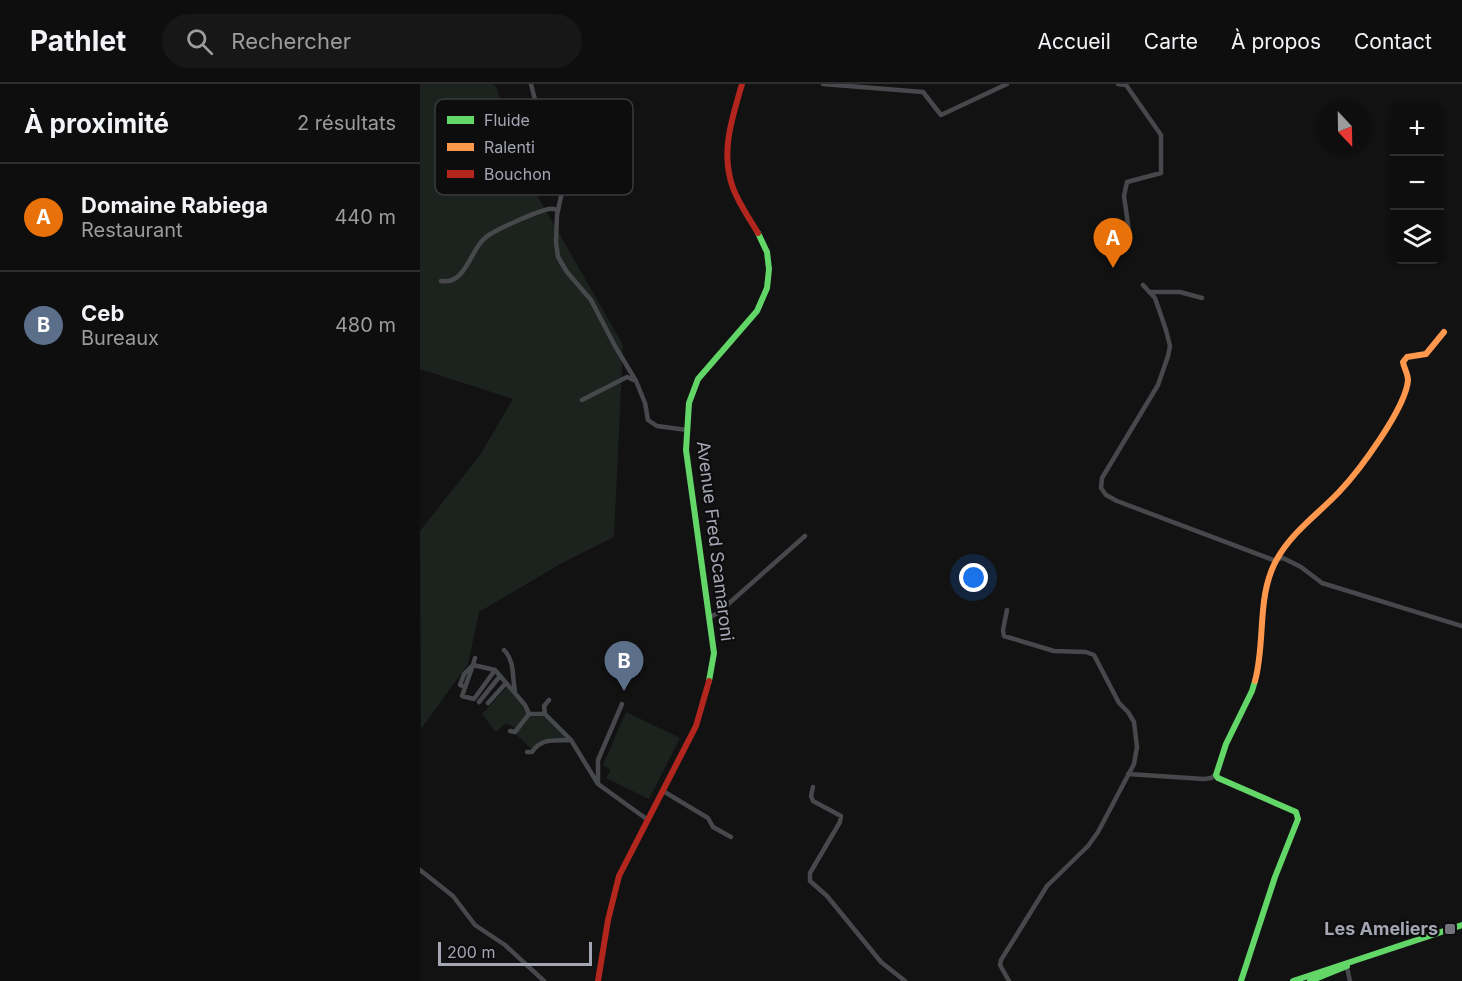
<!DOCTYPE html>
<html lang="fr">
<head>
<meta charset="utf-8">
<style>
	:root { --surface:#0e0e0e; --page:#171717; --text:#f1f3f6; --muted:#9b9c9e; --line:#2e2e2e; --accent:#d93025 }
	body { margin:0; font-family:Inter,sans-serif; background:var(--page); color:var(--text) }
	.controls { position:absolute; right:18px; top:18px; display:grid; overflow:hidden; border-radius:12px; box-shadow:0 2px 4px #0004 }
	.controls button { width:54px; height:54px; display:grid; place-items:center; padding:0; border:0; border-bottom:2px solid var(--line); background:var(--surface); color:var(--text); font:30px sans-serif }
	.compass { position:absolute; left:898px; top:18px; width:54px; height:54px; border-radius:50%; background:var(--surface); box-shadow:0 2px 4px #0004; rotate:158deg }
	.scale { position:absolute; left:18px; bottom:15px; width:154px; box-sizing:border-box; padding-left:6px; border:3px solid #a4a6b4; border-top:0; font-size:16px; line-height:21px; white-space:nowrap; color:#a4a6b4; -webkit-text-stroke:4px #0d0d0e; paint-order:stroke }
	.you { position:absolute; left:554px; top:494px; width:21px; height:21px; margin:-15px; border:4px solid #fff; border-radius:50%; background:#1a73e8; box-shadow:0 0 0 9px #1a73e833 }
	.badge { display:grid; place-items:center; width:39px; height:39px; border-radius:50%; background:var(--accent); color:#fff; font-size:20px; font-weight:700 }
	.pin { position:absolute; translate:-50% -50px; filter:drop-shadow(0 2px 3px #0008) }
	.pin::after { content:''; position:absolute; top:32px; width:21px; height:18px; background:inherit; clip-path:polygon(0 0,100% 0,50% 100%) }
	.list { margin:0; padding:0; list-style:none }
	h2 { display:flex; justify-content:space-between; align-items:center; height:78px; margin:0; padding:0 24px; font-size:26px }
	h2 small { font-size:20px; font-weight:400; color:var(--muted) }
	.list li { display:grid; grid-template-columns:39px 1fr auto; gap:18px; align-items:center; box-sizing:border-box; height:108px; padding:0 24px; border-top:2px solid var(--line) }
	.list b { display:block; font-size:22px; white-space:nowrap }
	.list p { margin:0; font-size:20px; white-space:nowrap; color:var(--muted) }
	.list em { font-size:20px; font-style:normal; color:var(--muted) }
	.icon { flex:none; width:33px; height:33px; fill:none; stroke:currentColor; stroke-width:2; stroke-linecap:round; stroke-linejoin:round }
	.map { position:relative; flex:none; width:1042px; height:897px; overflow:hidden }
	header { display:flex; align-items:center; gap:36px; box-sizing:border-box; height:84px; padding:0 30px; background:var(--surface); border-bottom:2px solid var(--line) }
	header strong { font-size:28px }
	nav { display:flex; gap:33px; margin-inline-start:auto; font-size:21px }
	.search { width:420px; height:54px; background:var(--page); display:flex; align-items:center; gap:15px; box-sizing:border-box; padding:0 21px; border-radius:33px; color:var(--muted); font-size:22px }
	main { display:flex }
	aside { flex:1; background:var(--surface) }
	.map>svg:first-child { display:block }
	.green { fill:#1c231e }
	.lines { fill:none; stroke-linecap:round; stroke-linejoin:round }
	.street { stroke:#47484b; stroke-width:4.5 }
	.fast { stroke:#63d668; stroke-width:6 }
	.slow { stroke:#ff974d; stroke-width:6 }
	.jam { stroke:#b3261e; stroke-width:6 }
	.poi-dot { fill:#71727c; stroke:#0d0d0e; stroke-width:2 }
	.labels { text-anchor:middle; stroke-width:4.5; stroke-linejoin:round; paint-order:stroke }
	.street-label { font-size:18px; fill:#a4a6b4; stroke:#0d0d0e }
	.poi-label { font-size:18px; font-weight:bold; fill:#a4a6b4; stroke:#0d0d0e; text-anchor:end }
	.key { fill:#0d0d0e; stroke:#3a3b40; stroke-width:1.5 }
	.key-label { font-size:16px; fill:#a4a6b4 }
</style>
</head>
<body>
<header>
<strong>Pathlet</strong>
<div class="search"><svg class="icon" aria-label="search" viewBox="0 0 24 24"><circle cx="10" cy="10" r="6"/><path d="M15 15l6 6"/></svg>Rechercher</div>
<nav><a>Accueil</a><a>Carte</a><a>À propos</a><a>Contact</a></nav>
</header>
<main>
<aside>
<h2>À proximité<small>2 résultats</small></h2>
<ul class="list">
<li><span class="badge" style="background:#e8710a">A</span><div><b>Domaine Rabiega</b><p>Restaurant</p></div><em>440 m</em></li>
<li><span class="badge" style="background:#5c6f8a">B</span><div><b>Ceb</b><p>Bureaux</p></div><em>480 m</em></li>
</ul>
</aside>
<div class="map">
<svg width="1042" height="897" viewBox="0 0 1042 897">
	<rect width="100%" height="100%" fill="#121213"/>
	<path class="green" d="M0 0H73L76 3 109 97 203 261 194 453 142 479 59 528 48 580 1 645 0 447 60 371 93 315 0 285Z
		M87 603 103 622 106 630 95 644 86 639 76 648 62 630Z
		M206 628 260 654 229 715 186 694 191 686 183 681Z
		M110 633H125L147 654C132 655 122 652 111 665L96 650Z"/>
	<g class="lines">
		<path class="street" d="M111 0 122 44 141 80 143 90 142 108 137 131 136 158 138 173 147 188 171 216 195 262 216 297
			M403 0 503 8 521 31 587 0
			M698 0 706 1 741 51V89L707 98 704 112 710 154
			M21 197C46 201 50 166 65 154 74 146 118 127 129 125 133 124 134 125 138 126
			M723 201 735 214 746 246 750 262 748 272 738 301 682 394 681 404 686 411 697 417 856 477
			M729 208H760L782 214
			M162 316 207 293 216 297 225 319 228 336 237 342 267 346
			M857 475 863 474 881 483 902 499 1042 542
			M587 526 583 546 584 552 634 567 666 568 674 571 699 619 708 628 714 638 717 663 714 680 678 748 668 762 627 802 581 876 580 881 589 897
			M290 533 298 529 385 452
			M84 566C95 577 92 593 95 607
			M55 574 53 581 75 586 105 621 109 630H125L151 656 178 700 228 736
			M45 603 40 601 44 590 53 581 42 612 54 615 75 586
			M59 618 80 592
			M68 619 86 599
			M125 630 124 622 129 616
			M90 647 95 648 109 630
			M107 668H112C122 653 135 657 151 656
			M708 690 784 695 791 694 796 691
			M178 700V676L202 620
			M393 703 391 712 393 717 421 732 420 738 390 789V797L407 812 461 878 485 897
			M243 707 288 734 293 743 311 753
			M0 786 33 812 55 841 85 861 124 897
			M926 879 930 897"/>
		<path class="fast" d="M289 597 294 569 266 366 269 319 278 295 337 227 347 204 349 185 347 168 338 149
			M821 897 855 793 878 735 876 728 798 694 796 691 806 660 832 607 835 597
			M873 897 1042 841
			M890 897 927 882"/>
		<path class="slow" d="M835 597C846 557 836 512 857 475 872 448 898 430 919 408 939 387 986 324 988 296 988 290 984 284 983 278L987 273 1006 270 1024 248"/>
		<path class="jam" d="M322 0C312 35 300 68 313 104 319 120 329 134 338 149
			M178 897 188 836 199 792 276 642 289 597"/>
	</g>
	<rect class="poi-dot" x="1024" y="839" width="12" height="12" rx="3"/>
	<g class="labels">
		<g class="street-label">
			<text transform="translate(295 457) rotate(83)" y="6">Avenue Fred Scamaroni</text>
		</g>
		<g class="poi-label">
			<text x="1018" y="851">Les Ameliers</text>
		</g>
	</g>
	<rect x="15" y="15" width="198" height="96" rx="9" class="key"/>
	<rect x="27" y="32" width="27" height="8" fill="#63d668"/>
	<rect x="27" y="59" width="27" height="8" fill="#ff974d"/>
	<rect x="27" y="86" width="27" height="8" fill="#b3261e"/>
	<g class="key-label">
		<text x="64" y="42">Fluide</text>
		<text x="64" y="69">Ralenti</text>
		<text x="64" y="96">Bouchon</text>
	</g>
</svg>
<div class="controls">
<button>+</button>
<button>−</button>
<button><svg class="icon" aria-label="layers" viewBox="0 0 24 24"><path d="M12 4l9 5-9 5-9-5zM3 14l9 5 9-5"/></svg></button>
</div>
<svg class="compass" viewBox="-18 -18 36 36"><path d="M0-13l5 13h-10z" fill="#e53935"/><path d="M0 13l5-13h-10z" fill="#9b9c9e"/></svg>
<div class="scale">200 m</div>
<div class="you"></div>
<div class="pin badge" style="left:693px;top:184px;background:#e8710a">A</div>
<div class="pin badge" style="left:204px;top:607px;background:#5c6f8a">B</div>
</div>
</main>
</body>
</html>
